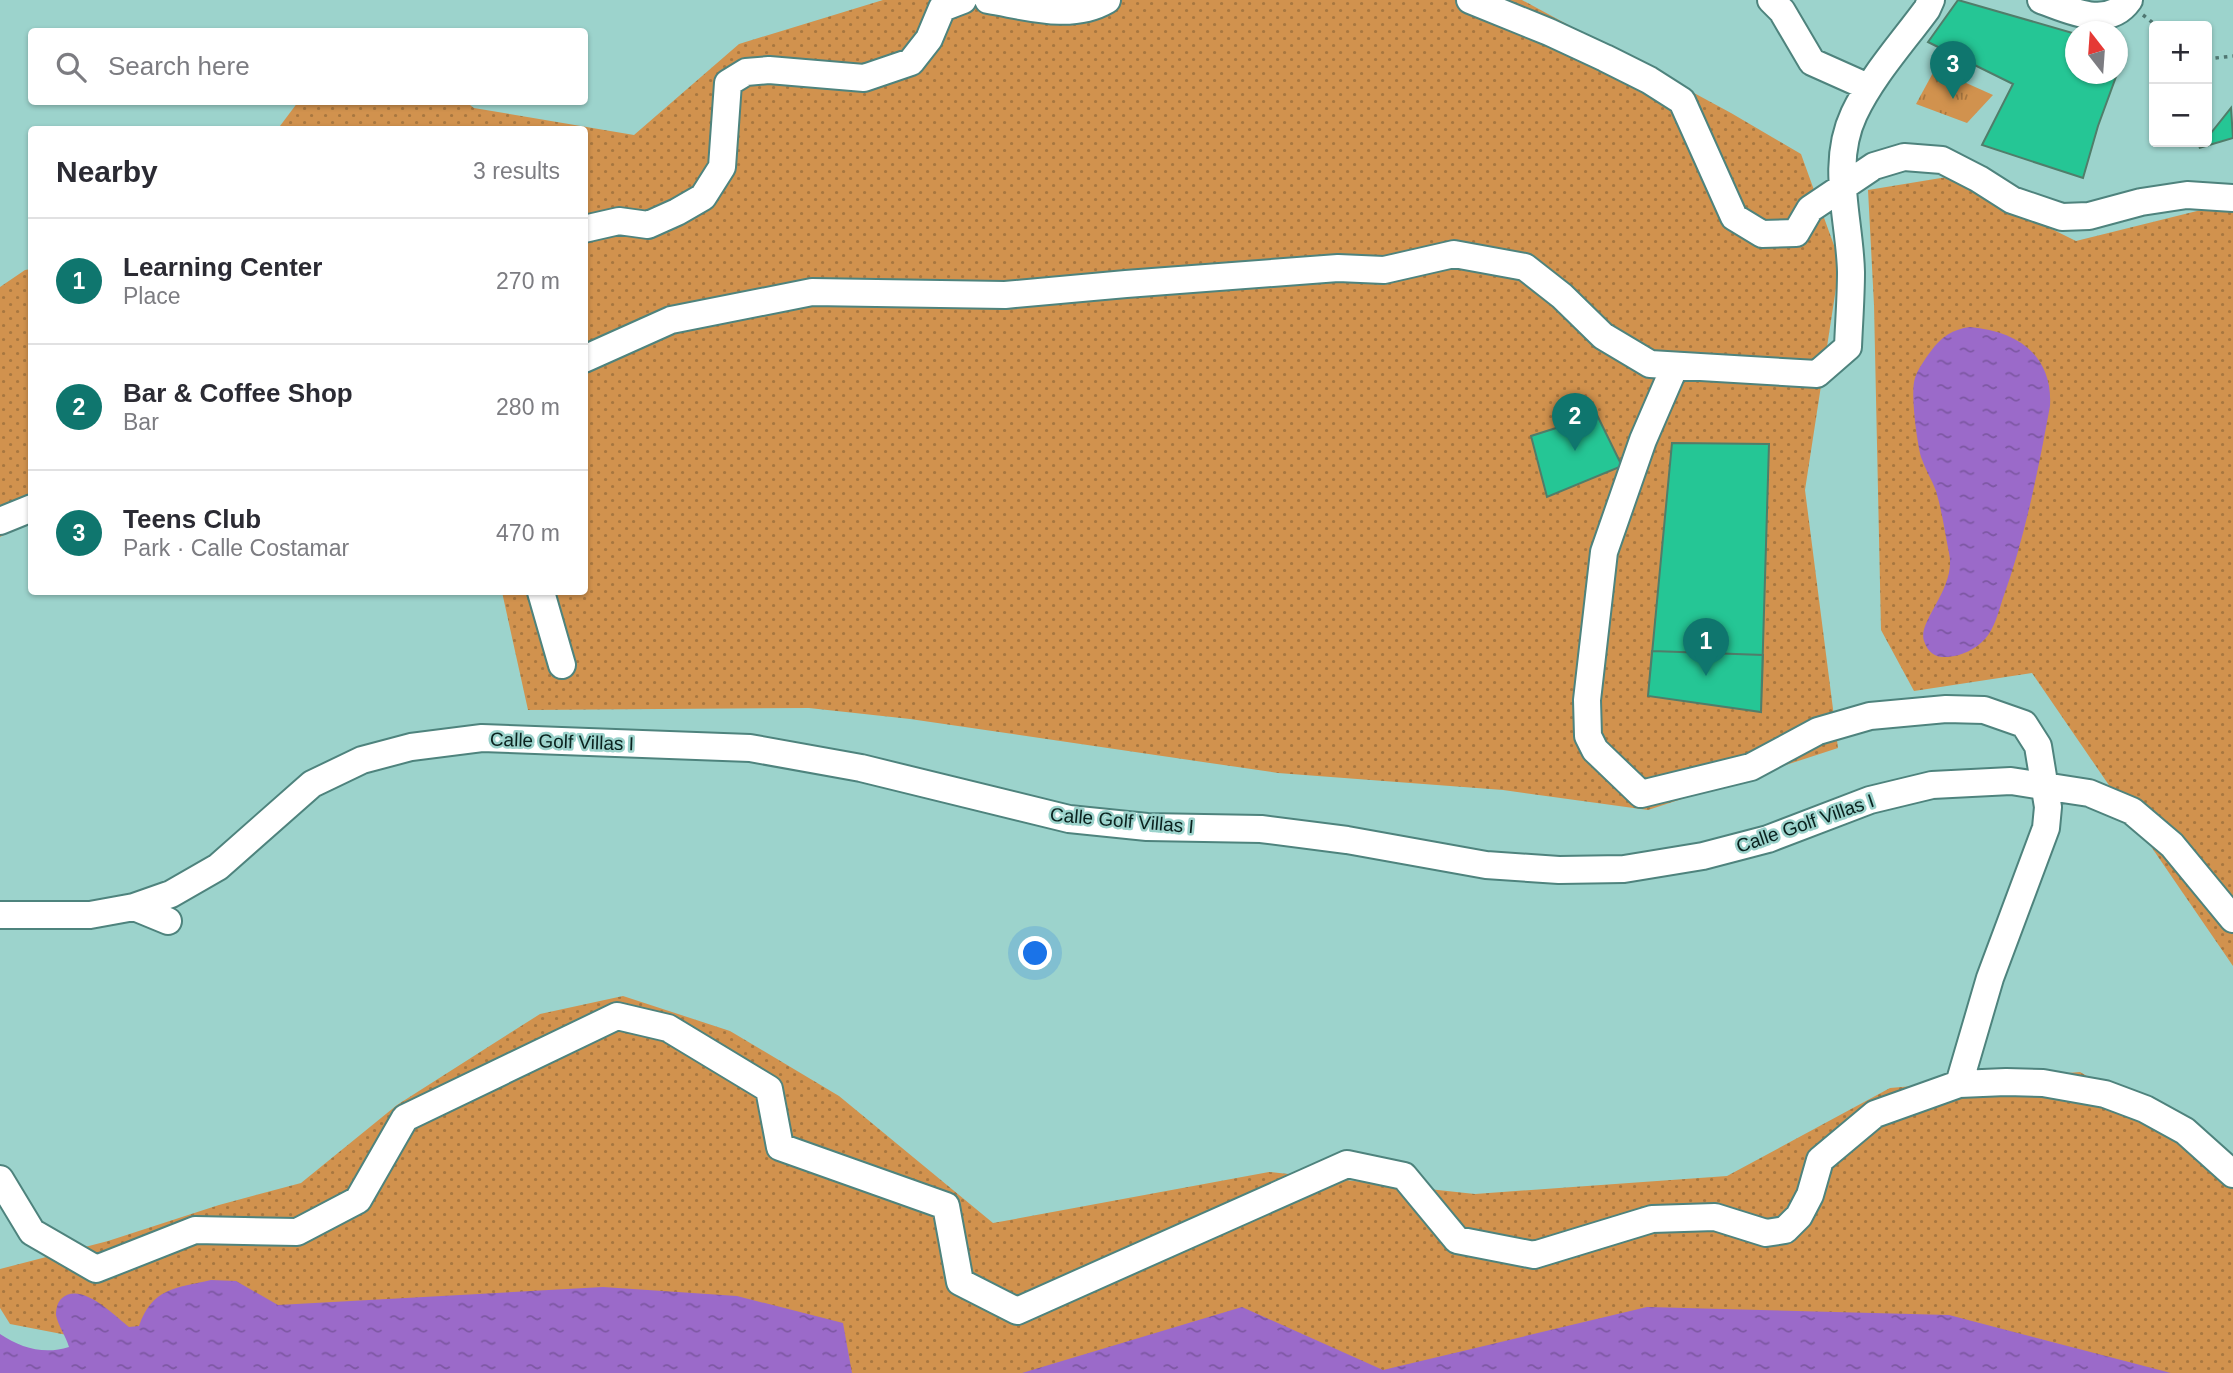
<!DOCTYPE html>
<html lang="en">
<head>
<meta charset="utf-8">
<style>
	:root { --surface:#fff; --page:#f7f7f7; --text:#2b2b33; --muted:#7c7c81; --line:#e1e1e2; --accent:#0f766e }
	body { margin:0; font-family:Helvetica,sans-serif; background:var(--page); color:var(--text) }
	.controls { position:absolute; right:21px; top:21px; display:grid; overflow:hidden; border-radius:7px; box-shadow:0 2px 5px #0004 }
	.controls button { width:63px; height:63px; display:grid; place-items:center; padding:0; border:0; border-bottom:2px solid var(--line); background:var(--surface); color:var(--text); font:35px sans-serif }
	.compass { position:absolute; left:2065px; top:21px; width:63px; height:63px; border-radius:50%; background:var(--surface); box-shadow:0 2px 5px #0004; rotate:343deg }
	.you { position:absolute; left:1036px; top:954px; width:24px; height:24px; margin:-18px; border:5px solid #fff; border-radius:50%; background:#1a73e8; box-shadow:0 0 0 10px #1a73e833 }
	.badge { display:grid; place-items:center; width:46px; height:46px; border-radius:50%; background:var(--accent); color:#fff; font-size:23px; font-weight:700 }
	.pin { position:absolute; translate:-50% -58px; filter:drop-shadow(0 2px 4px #0008) }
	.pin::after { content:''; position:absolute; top:37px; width:24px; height:21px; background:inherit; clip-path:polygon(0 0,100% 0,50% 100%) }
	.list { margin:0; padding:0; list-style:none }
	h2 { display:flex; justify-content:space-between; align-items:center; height:91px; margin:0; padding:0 28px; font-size:30px }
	h2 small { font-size:23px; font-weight:400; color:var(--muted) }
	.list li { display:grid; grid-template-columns:46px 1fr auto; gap:21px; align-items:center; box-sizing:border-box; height:126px; padding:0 28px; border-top:2px solid var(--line) }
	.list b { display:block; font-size:26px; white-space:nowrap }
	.list p { margin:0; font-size:23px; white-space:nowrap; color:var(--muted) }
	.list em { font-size:23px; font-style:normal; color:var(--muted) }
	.icon { flex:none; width:38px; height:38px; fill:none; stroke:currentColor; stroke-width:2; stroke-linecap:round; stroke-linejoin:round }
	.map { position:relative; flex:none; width:2233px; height:1373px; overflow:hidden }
	.search { position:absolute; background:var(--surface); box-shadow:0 2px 5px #0004; left:28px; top:28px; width:560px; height:77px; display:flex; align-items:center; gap:18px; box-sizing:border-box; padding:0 24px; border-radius:7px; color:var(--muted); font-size:26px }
	.panel { position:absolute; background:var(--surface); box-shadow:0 2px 5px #0004; left:28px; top:126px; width:560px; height:469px; border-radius:7px }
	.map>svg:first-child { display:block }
	.grass { fill:url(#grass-dots) }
	.park { fill:url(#park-tufts) }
	.water { fill:url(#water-ripples) }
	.building { fill:#25c695; stroke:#507d6a; stroke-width:2 }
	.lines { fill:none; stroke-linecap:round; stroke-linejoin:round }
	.minor-casing { stroke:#4e837d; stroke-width:30 }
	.path { stroke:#507772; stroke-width:3.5; stroke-dasharray:3.5 5; stroke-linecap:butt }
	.minor { stroke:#fff; stroke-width:26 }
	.labels { text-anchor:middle; stroke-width:5; stroke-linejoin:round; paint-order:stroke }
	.street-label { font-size:19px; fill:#0a211e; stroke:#9cd3cc }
</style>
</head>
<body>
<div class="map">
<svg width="2233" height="1373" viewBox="0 0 2233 1373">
	<defs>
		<pattern id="grass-dots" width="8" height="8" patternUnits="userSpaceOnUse" patternTransform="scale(1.75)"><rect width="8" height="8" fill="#d1924e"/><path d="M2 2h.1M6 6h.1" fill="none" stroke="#a87740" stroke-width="1.8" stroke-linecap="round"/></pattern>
		<pattern id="park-tufts" width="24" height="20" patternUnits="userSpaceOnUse" patternTransform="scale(1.75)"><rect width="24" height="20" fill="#d1924e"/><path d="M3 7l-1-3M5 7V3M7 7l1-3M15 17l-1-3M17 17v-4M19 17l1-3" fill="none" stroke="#a87740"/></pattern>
		<pattern id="water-ripples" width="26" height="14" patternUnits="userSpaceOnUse" patternTransform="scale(1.75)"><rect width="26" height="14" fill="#9b6ac9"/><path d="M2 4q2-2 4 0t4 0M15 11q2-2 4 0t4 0" fill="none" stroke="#7d57a3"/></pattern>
	</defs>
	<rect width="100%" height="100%" fill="#9cd3cc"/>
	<path class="grass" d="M883 0H1522L1731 113 1801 154 1840 262 1805 490 1838 748 1648 810 1503 790 1278 773 910 719 809 708 528 710 502 592H584V130H277L298 102H466L474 108 634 135 739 44Z
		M1947 177 2076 241 2197 211 2233 205V966L2032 673 1914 691 1881 630 1874 305 1868 190Z
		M31 269V521L0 537V287L25 270Z
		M623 996 730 1031 839 1096 993 1223 1269 1172 1475 1194 1727 1176 1890 1088 2080 1072 2233 1162V1373H741L155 1352 10 1324 0 1308V1269L108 1241 219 1205 301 1183 397 1105 540 1014Z"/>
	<path class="park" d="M1935 69 1993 95 1967 123 1916 104Z"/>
	<path class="water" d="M1970 327C2017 331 2053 355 2050 406 2038 471 2025 538 2002 601 1998 614 1994 629 1985 639 1976 649 1961 656 1948 657 1936 658 1928 653 1924 641 1917 621 1957 588 1949 553 1945 533 1942 511 1936 491 1932 480 1925 469 1921 457 1917 442 1910 392 1915 378 1918 369 1925 359 1931 351 1941 337 1953 329 1970 327Z
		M211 1280 236 1281 278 1305 603 1287 737 1296 843 1323 852 1373H0V1334C21 1348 44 1355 69 1347 66 1336 58 1326 56 1315 56 1310 57 1303 61 1299 80 1280 114 1315 129 1327L139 1326C152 1288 176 1288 211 1280Z
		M1242 1307 1383 1370 1647 1307 1949 1315 2171 1373H1022Z"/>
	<path class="building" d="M1958 0 2076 34V74H2117L2098 126 2083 178 1982 145 2013 84 1928 42Z
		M2231 108 2233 138 2199 148 2207 142V138Z
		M1597 415 1622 466 1547 497 1531 436Z
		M1672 443 1769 444 1761 712 1648 696Z
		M1652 651 1763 655 1761 712 1648 696Z"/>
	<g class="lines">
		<g class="minor-casing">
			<path id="minor" d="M988 0C1026 6 1071 21 1107 0
				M1470 0 1549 32 1605 58 1649 80 1682 101 1734 217 1762 234 1796 233 1810 209 1874 166 1904 157 1942 160 1979 179 2012 200 2062 217 2089 216 2141 202 2187 195 2233 198
				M1771 0 1782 11 1812 62 1868 87
				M2041 0C2069 10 2108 30 2129 0
				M584 229 619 221 648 225 677 212 703 197 722 167 728 83 746 72 769 70 864 78 911 62 929 39 942 8 963 0
				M584 359 671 320 812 292 1005 295 1126 284 1338 268 1384 270 1454 254 1525 267 1562 296 1603 336 1650 364 1817 374 1848 347C1849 322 1851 297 1851 272 1850 220 1830 165 1854 114 1872 76 1902 43 1927 9L1931 0
				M1675 366 1643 440 1604 552 1587 700 1588 736 1595 750 1641 794 1751 767 1818 731 1870 716 1946 709 1984 710 2024 724 2038 746 2048 807 2046 828 1990 978 1959 1084
				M0 521 32 508
				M541 592 562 665
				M134 907 168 921
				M0 915H90L134 907 171 894 218 867 312 784 362 760 411 747 482 738 750 748 861 768 1069 819 1147 827 1261 829 1347 840 1486 865 1559 870 1624 869 1703 856 1768 839 1870 800 1932 785 2011 781 2089 793 2132 811 2172 845 2233 919
				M0 1179 32 1232 96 1269 195 1230 297 1232 358 1200 405 1118 617 1016 668 1028 769 1089 780 1147 946 1206 960 1282 1017 1311 1347 1164 1404 1176 1457 1240 1534 1255 1652 1219 1715 1217 1766 1233 1785 1230 1799 1216 1810 1195 1820 1160 1875 1114 1959 1084 2006 1082 2043 1083 2105 1094 2145 1109 2185 1131 2233 1174"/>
		</g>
		<path class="path" d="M2143 15 2157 26
			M2207 59 2233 56"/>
		<use href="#minor" class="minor"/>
	</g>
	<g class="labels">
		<g class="street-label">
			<text transform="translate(562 741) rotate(2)" y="7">Calle Golf Villas I</text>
			<text transform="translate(1122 820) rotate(5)" y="7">Calle Golf Villas I</text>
			<text transform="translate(1805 823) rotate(-19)" y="7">Calle Golf Villas I</text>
		</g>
	</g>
</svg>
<div class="controls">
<button>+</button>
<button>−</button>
</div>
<svg class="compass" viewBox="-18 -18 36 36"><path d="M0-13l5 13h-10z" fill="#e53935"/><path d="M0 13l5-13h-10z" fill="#7c7c81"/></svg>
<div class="you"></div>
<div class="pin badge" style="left:1706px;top:676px">1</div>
<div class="pin badge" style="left:1575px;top:451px">2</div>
<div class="pin badge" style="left:1953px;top:99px">3</div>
<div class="search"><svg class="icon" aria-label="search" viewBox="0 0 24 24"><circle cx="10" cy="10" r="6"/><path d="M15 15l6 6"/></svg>Search here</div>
<section class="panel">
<h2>Nearby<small>3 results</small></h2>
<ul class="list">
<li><span class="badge">1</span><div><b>Learning Center</b><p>Place</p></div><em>270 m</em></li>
<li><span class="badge">2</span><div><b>Bar &amp; Coffee Shop</b><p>Bar</p></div><em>280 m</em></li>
<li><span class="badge">3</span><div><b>Teens Club</b><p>Park · Calle Costamar</p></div><em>470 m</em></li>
</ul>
</section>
</div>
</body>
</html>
